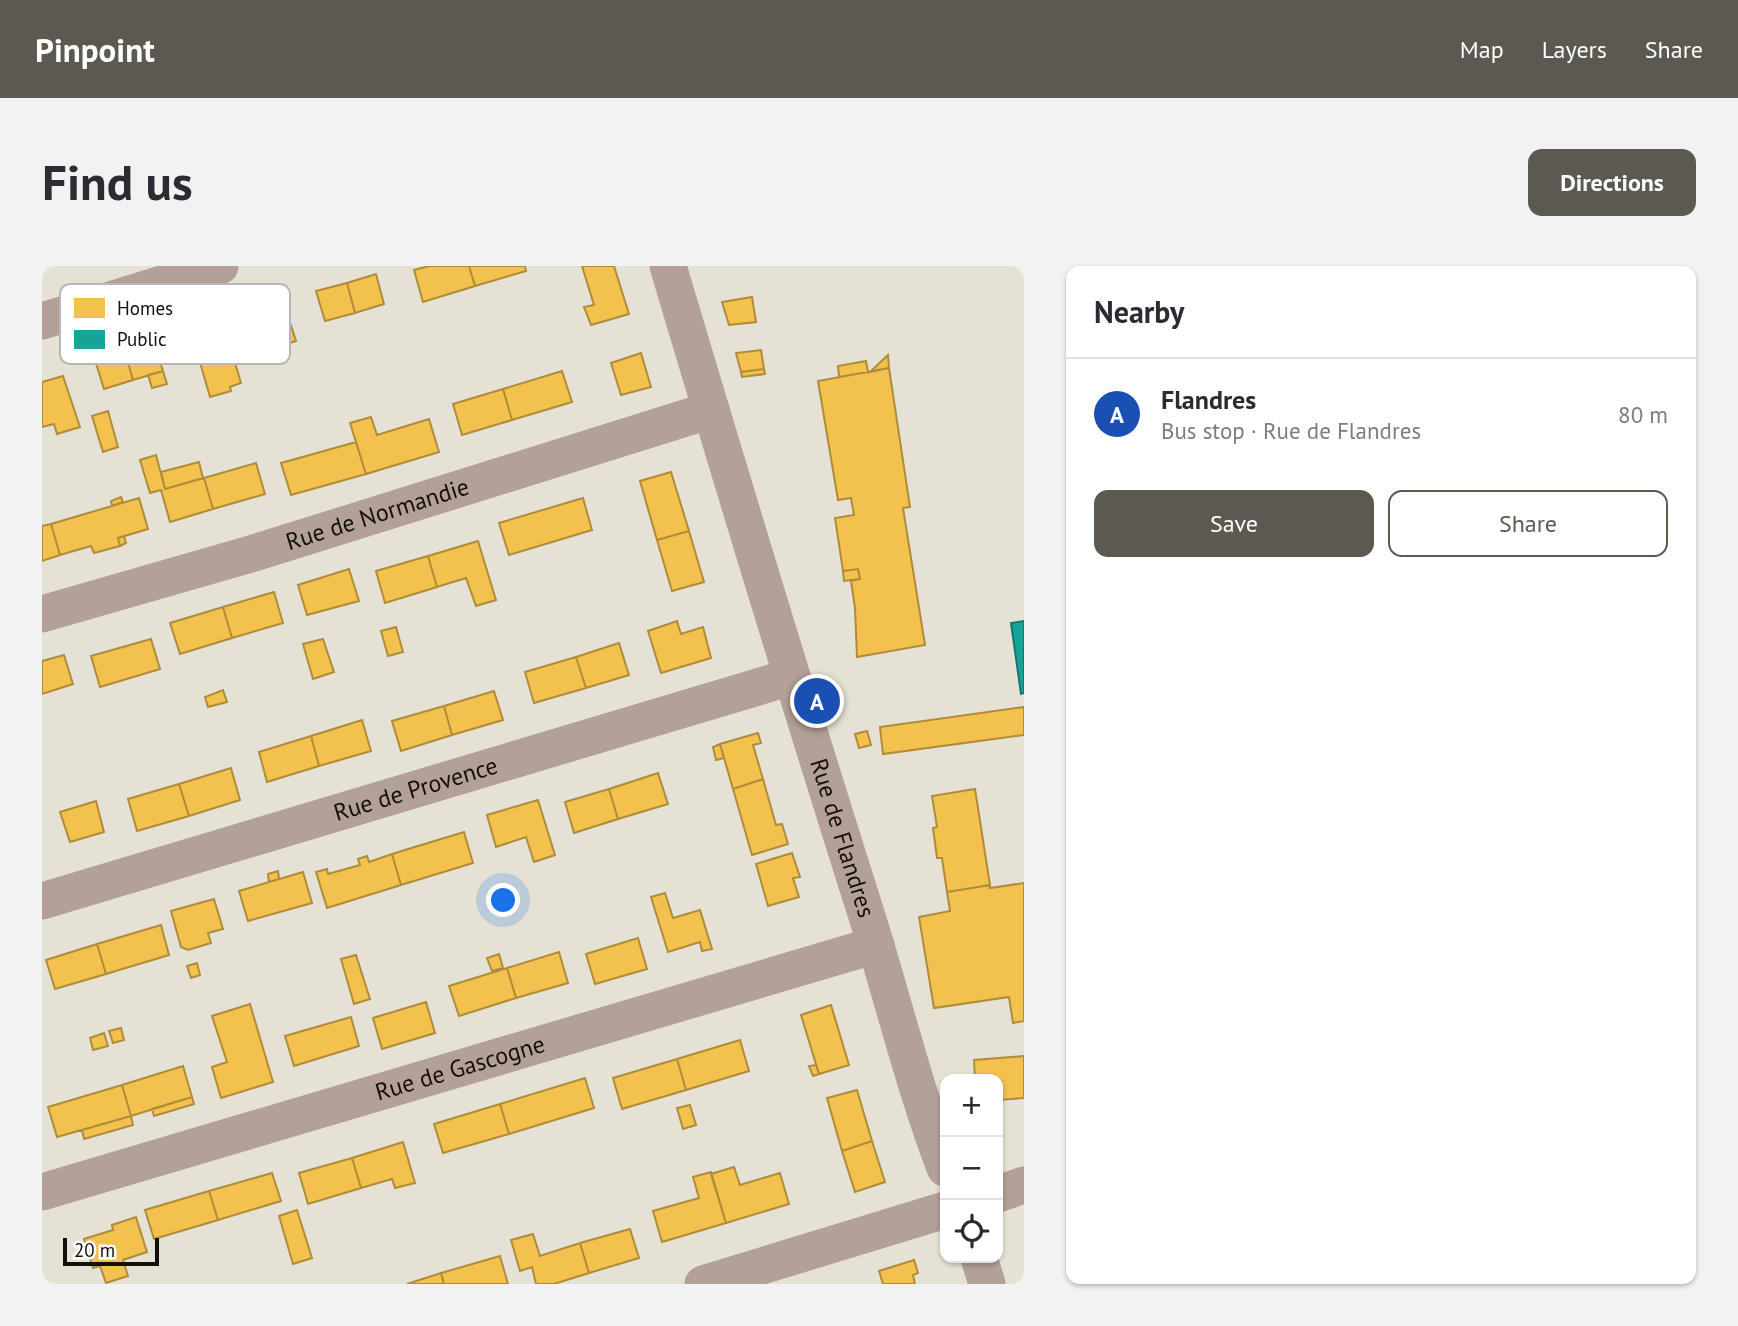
<!DOCTYPE html>
<html lang="en">
<head>
<meta charset="utf-8">
<style>
	:root { --surface:#fff; --page:#f2f2f3; --text:#2b2b33; --muted:#7c7c81; --line:#e1e1e2; --accent:#5c5a50 }
	body { margin:0; font-family:"PT Sans",sans-serif; background:var(--page); color:var(--text) }
	.controls { position:absolute; right:21px; bottom:21px; display:grid; overflow:hidden; border-radius:14px; box-shadow:0 2px 5px #0004 }
	.controls button { width:63px; height:63px; display:grid; place-items:center; padding:0; border:0; border-bottom:2px solid var(--line); background:var(--surface); color:var(--text); font:35px sans-serif }
	.scale { position:absolute; left:21px; bottom:18px; width:96px; box-sizing:border-box; padding-left:7px; border:4px solid #121009; border-top:0; font-size:19px; line-height:24px; white-space:nowrap; color:#121009; -webkit-text-stroke:5px #fff; paint-order:stroke }
	.you { position:absolute; left:462px; top:635px; width:24px; height:24px; margin:-18px; border:5px solid #fff; border-radius:50%; background:#1a73e8; box-shadow:0 0 0 10px #1a73e833 }
	.badge { display:grid; place-items:center; width:46px; height:46px; border-radius:50%; background:var(--accent); color:#fff; font-size:23px; font-weight:700 }
	.pin { position:absolute; translate:-50% -50%; border:4px solid #fff; box-shadow:0 2px 7px #0006 }
	.list { margin:0; padding:0; list-style:none }
	h2 { display:flex; justify-content:space-between; align-items:center; height:91px; margin:0; padding:0 28px; font-size:30px }
	h2 small { font-size:23px; font-weight:400; color:var(--muted) }
	.list li { display:grid; grid-template-columns:46px 1fr auto; gap:21px; align-items:center; box-sizing:border-box; height:112px; padding:0 28px; border-top:2px solid var(--line) }
	.list b { display:block; font-size:26px; white-space:nowrap }
	.list p { margin:0; font-size:23px; white-space:nowrap; color:var(--muted) }
	.list em { font-size:23px; font-style:normal; color:var(--muted) }
	.actions { display:flex; gap:14px; padding:21px 28px }
	.actions a { flex:1; padding:16px 0; border:2px solid var(--accent); border-radius:14px; text-align:center; font-size:24px; color:var(--accent) }
	.actions .main { background:var(--accent); color:#fff }
	.icon { flex:none; width:38px; height:38px; fill:none; stroke:currentColor; stroke-width:2; stroke-linecap:round; stroke-linejoin:round }
	.map { position:relative; flex:none; width:982px; height:1018px; overflow:hidden; border-radius:14px }
	header { display:flex; align-items:center; gap:42px; box-sizing:border-box; height:98px; padding:0 35px; background:var(--accent); color:#fff }
	header strong { font-size:33px }
	nav { display:flex; gap:38px; margin-inline-start:auto; font-size:24px }
	.intro { display:flex; align-items:center; justify-content:space-between; box-sizing:border-box; height:168px; padding:0 42px }
	h1 { margin:0; font-size:49px }
	.button { padding:18px 32px; border-radius:14px; background:var(--accent); color:#fff; font-size:24px; font-weight:700 }
	main { display:flex; gap:42px; padding:0 42px }
	aside { flex:1; background:var(--surface); border-radius:14px; box-shadow:0 2px 5px #0004 }
	.map>svg:first-child { display:block }
	.homes { fill:#f2c14e; stroke:#af8c39; stroke-width:2 }
	.public { fill:#17a398; stroke:#16776d; stroke-width:2 }
	.lines { fill:none; stroke-linecap:round; stroke-linejoin:round }
	.minor { stroke:#b3a098; stroke-width:37 }
	.labels { text-anchor:middle; stroke-width:7; stroke-linejoin:round; paint-order:stroke }
	.street-label { font-size:24px; fill:#121009; stroke:#fff }
	.key { fill:#fff; stroke:#b8b7b5; stroke-width:2 }
	.key-label { font-size:19px; fill:#121009 }
</style>
</head>
<body>
<header>
<strong>Pinpoint</strong>
<nav><a>Map</a><a>Layers</a><a>Share</a></nav>
</header>
<div class="intro"><h1>Find us</h1><a class="button">Directions</a></div>
<main>
<div class="map">
<svg width="982" height="1018" viewBox="0 0 982 1018">
	<rect width="100%" height="100%" fill="#e5e2d5"/>
	<path class="homes" d="M387 0H427L433 20 381 36 372 4Z
		M427 0H483L484 5 433 20Z
		M540 0H572L587 48 549 59 542 41 552 39Z
		M334 8 342 38 313 47 305 17Z
		M305 17 313 47 283 55 274 25Z
		M710 31 714 56 687 59 680 36Z
		M244 44 254 75 211 88 202 56Z
		M202 56 211 88 192 93 199 117 188 121 189 125 168 131 151 72Z
		M111 73 121 105 91 114 82 82Z
		M82 82 91 114 62 123 52 91Z
		M719 84 722 103 699 106 694 87Z
		M599 87 609 121 579 129 569 97Z
		M846 89 847 102 828 106Z
		M824 95 826 106 797 111 796 100Z
		M847 102 868 241 861 242 883 379 815 391 813 342 809 315 818 313 816 303 801 305 793 252 812 249 809 232 796 234 776 115Z
		M722 103 723 108 700 111 699 106Z
		M121 105 125 118 110 122 106 109Z
		M520 105 530 136 470 154 461 123Z
		M21 110 38 161 15 168 12 158 0 161V116Z
		M461 123 470 154 420 169 411 138Z
		M66 145 76 181 61 186 50 150Z
		M329 151 335 169 387 153 397 186 324 208 308 157Z
		M314 176 324 208 249 229 239 197Z
		M114 189 123 223 162 212 171 243 128 256 119 224 108 227 98 194Z
		M157 196 161 212 123 223 119 206Z
		M214 197 223 228 171 243 162 212Z
		M629 206 647 265 615 274 598 215Z
		M79 231 81 236 70 240 69 235Z
		M97 232 106 263 76 272 78 280 52 287 49 280 18 289 9 258Z
		M541 232 550 264 467 289 457 257Z
		M9 258 18 289 0 295V260Z
		M647 265 662 316 630 325 615 274Z
		M82 270 84 277 78 280 76 272Z
		M436 275 454 334 434 340 424 312 395 321 386 290Z
		M386 290 395 321 343 337 334 305Z
		M307 303 317 335 265 349 256 319Z
		M816 303 818 313 802 315 801 305Z
		M232 326 241 357 190 372 181 341Z
		M181 341 190 372 138 388 128 357Z
		M635 355 639 368 661 361 669 392 619 407 606 365Z
		M354 361 361 386 346 390 339 365Z
		M109 373 118 403 58 421 49 390Z
		M281 373 292 406 271 413 261 378Z
		M577 377 587 409 544 422 534 391Z
		M22 389 31 418 0 428V395Z
		M534 391 544 422 492 437 483 406Z
		M181 424 185 436 166 441 163 431Z
		M452 425 461 454 410 469 402 440Z
		M402 440 410 469 359 485 350 455Z
		M982 441V469L841 488 838 461Z
		M320 454 329 485 277 500 269 470Z
		M825 465 829 479 817 482 813 468Z
		M716 467 719 477 711 479 721 513 691 523 678 478Z
		M269 470 277 500 225 516 217 486Z
		M678 478 682 492 674 494 671 481Z
		M189 502 198 534 147 550 137 518Z
		M616 507 626 538 576 553 567 523Z
		M721 513 734 559 740 558 746 578 710 589 691 523Z
		M137 518 147 550 95 565 86 533Z
		M567 523 576 553 532 567 523 536Z
		M933 523 948 619 905 626 900 592H895L891 562 895 561 890 530Z
		M496 534 513 589 492 596 484 571 454 581 445 549Z
		M54 535 62 566 28 576 18 546Z
		M422 566 431 597 359 619 350 588Z
		M750 587 758 611 751 612 757 631 726 640 714 598Z
		M350 588 359 619 285 642 274 606 285 603 286 608 318 599 316 593 325 590 327 596Z
		M236 605 237 613 227 616 226 608Z
		M261 606 270 637 206 655 197 625Z
		M982 617V755L971 757 967 731 892 742 877 651 908 645 905 626 948 619V622Z
		M623 627 631 652 658 644 670 683 660 685 658 676 626 686 609 631Z
		M172 633 181 663 166 667 169 677 146 684 139 681 129 645Z
		M119 659 127 689 64 708 55 678Z
		M596 672 605 703 553 718 544 688Z
		M55 678 64 708 13 723 4 694Z
		M517 686 526 717 474 732 465 702Z
		M457 688 461 702 450 705 445 692Z
		M314 689 328 733 312 738 299 693Z
		M155 697 158 709 149 712 145 700Z
		M465 702 474 732 417 750 407 720Z
		M384 736 393 767 340 783 331 752Z
		M208 738 231 816 179 832 170 801 185 796 170 750Z
		M789 739 807 799 777 808 759 749Z
		M309 751 317 780 252 800 243 770Z
		M79 762 82 774 71 777 67 765Z
		M62 767 66 780 51 784 48 772Z
		M698 774 707 805 644 824 635 793Z
		M982 790V832L956 834V813H933L932 794Z
		M635 793 644 824 580 843 571 812Z
		M774 799 777 808 771 810 767 800Z
		M141 800 150 831 89 850 80 819Z
		M543 812 552 842 467 868 458 838Z
		M80 819 89 850 15 871 6 841Z
		M815 824 830 875 800 885 785 832Z
		M150 831 152 838 112 850 110 843Z
		M458 838 467 868 401 887 392 858Z
		M648 839 654 859 641 863 635 842Z
		M89 850 91 859 42 873 40 864Z
		M830 875 843 916 813 926 800 885Z
		M361 876 373 917 353 922 350 913 319 922 310 892Z
		M310 892 319 922 266 938 257 907Z
		M692 901 698 919 738 907 747 938 684 957 669 908Z
		M669 906 684 957 620 976 611 945 657 932 651 911Z
		M230 907 239 935 176 954 167 925Z
		M167 925 176 954 112 973 103 944Z
		M255 944 270 992 251 998 237 950Z
		M94 951 105 986 81 994 86 1010 64 1017 58 1000 51 1002 42 973 71 964 70 959Z
		M588 963 597 992 547 1007 538 977Z
		M491 968 498 990 538 977 547 1007 512 1018H494L490 1001 478 1005 469 974Z
		M458 990 466 1018H402L399 1007Z
		M872 994 876 1007 871 1009 873 1018H841L837 1005Z
		M399 1007 402 1018H365Z"/>
	<path class="public" d="M982 355V427L979 428 969 357Z"/>
	<g class="lines">
		<g class="minor">
			<path id="s1" d="M626 0C690 215 755 430 823 644 850 729 871 818 903 902"/>
			<path d="M0 55 178 0"/>
			<path id="s2" d="M0 348 212 287 669 144"/>
			<path id="s3" d="M0 635 749 411"/>
			<path id="s4" d="M0 926 834 679"/>
			<path d="M956 928 982 919"/>
			<path d="M937 992 945 1018"/>
			<path d="M661 1018 903 944"/>
		</g>
	</g>
	<g class="labels">
		<g class="street-label">
			<text dy="8" stroke="none"><textPath href="#s2" startOffset="350">Rue de Normandie</textPath></text>
			<text dy="8" stroke="none"><textPath href="#s3" startOffset="390">Rue de Provence</textPath></text>
			<text dy="8" stroke="none"><textPath href="#s1" startOffset="598">Rue de Flandres</textPath></text>
			<text dy="8" stroke="none"><textPath href="#s4" startOffset="436">Rue de Gascogne</textPath></text>
		</g>
	</g>
	<rect x="18" y="18" width="230" height="80" rx="10" class="key"/>
	<rect x="32" y="32" width="31" height="20" fill="#f2c14e"/>
	<rect x="32" y="64" width="31" height="19" fill="#17a398"/>
	<g class="key-label">
		<text x="75" y="49">Homes</text>
		<text x="75" y="80">Public</text>
	</g>
</svg>
<div class="controls">
<button>+</button>
<button>−</button>
<button><svg class="icon" aria-label="locate" viewBox="0 0 24 24"><circle cx="12" cy="12" r="6"/><path d="M12 2v4M12 18v4M2 12h4M18 12h4"/></svg></button>
</div>
<div class="scale">20 m</div>
<div class="you"></div>
<div class="pin badge" style="left:775px;top:435px;background:#1a4fb4">A</div>
</div>
<aside>
<h2>Nearby<small></small></h2>
<ul class="list">
<li><span class="badge" style="background:#1a4fb4">A</span><div><b>Flandres</b><p>Bus stop · Rue de Flandres</p></div><em>80 m</em></li>
</ul>
<div class="actions"><a class="main">Save</a><a>Share</a></div>
</aside>
</main>
</body>
</html>
